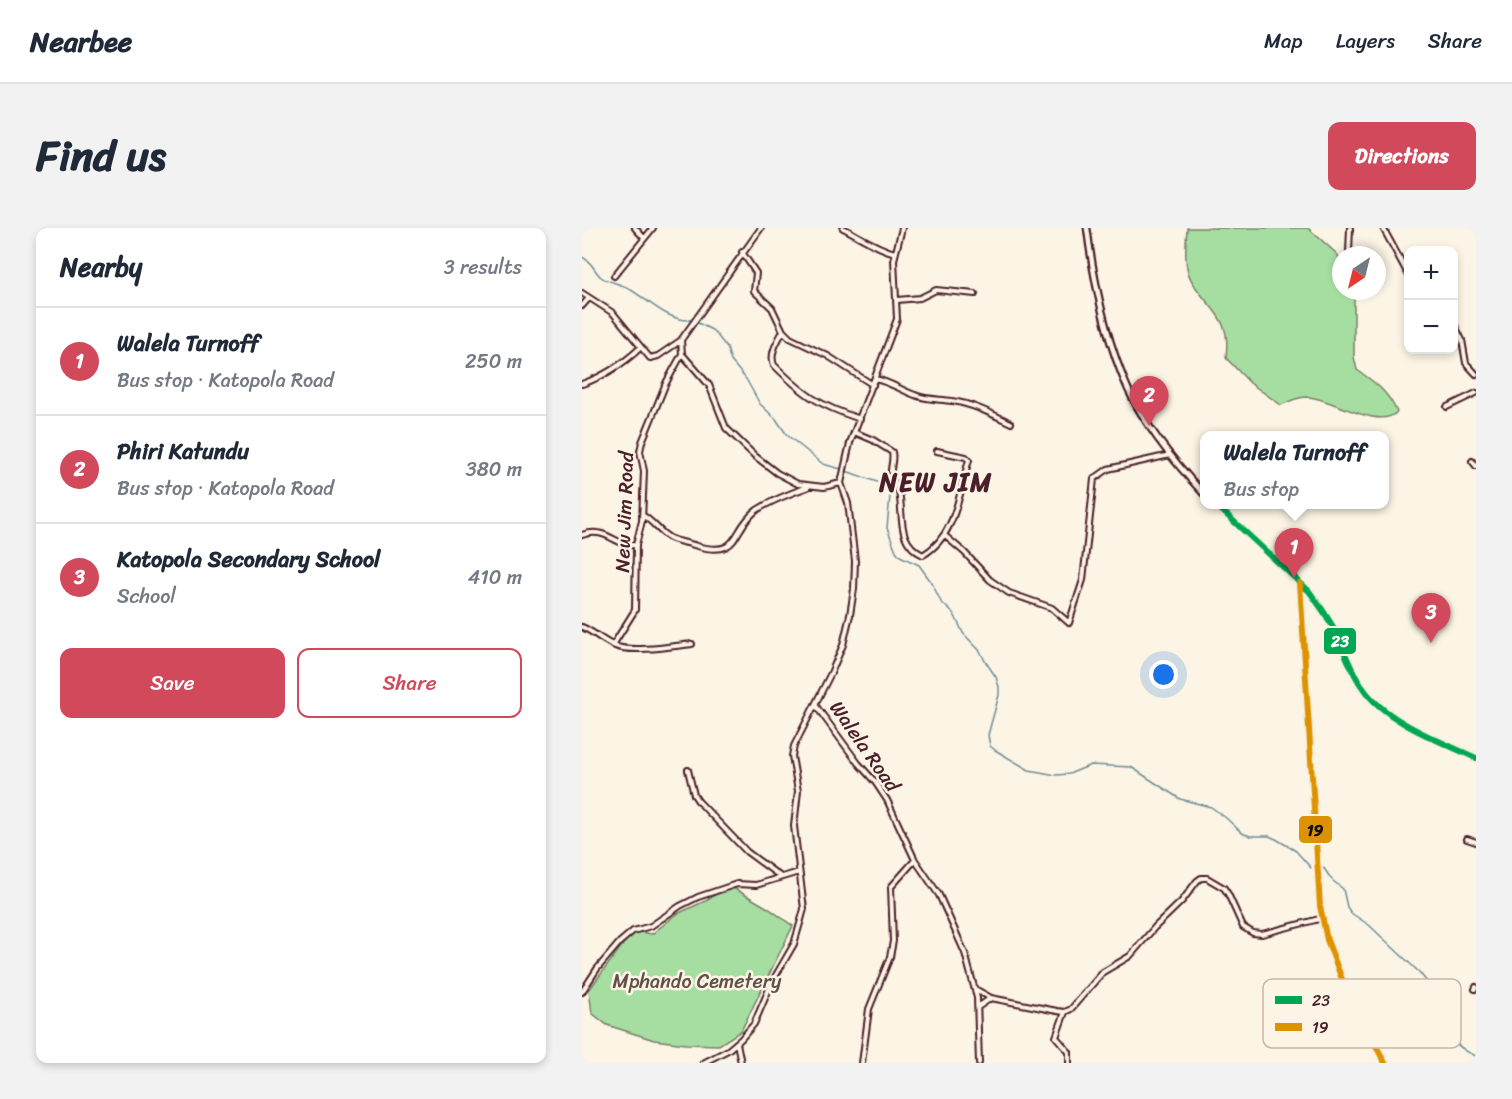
<!DOCTYPE html>
<html lang="en">
<head>
<meta charset="utf-8">
<style>
	:root { --surface:#fff; --page:#f2f2f3; --text:#1f2937; --muted:#747a83; --line:#e0e1e3; --accent:#d1495b }
	body { margin:0; font-family:Sriracha,sans-serif; background:var(--page); color:var(--text) }
	.controls { position:absolute; right:18px; top:18px; display:grid; overflow:hidden; border-radius:12px; box-shadow:0 3px 9px #0003 }
	.controls button { width:54px; height:54px; display:grid; place-items:center; padding:0; border:0; border-bottom:2px solid var(--line); background:var(--surface); color:var(--text); font:30px sans-serif }
	.compass { position:absolute; left:750px; top:18px; width:54px; height:54px; border-radius:50%; background:var(--surface); box-shadow:0 3px 9px #0003; rotate:215deg }
	.you { position:absolute; left:582px; top:447px; width:21px; height:21px; margin:-15px; border:4px solid #fff; border-radius:50%; background:#1a73e8; box-shadow:0 0 0 9px #1a73e833 }
	.badge { display:grid; place-items:center; width:39px; height:39px; border-radius:50%; background:var(--accent); color:#fff; font-size:20px; font-weight:700 }
	.pin { position:absolute; translate:-50% -50px; filter:drop-shadow(0 2px 3px #0008) }
	.pin::after { content:''; position:absolute; top:32px; width:21px; height:18px; background:inherit; clip-path:polygon(0 0,100% 0,50% 100%) }
	.popup { position:absolute; left:618px; top:203px; width:189px; height:78px; box-sizing:border-box; display:grid; place-content:center; border-radius:12px; background:var(--surface); filter:drop-shadow(0 2px 4px #0005); font-size:20px; white-space:nowrap; color:var(--muted) }
	.popup b { font-size:22px; color:var(--text) }
	.popup::after { content:''; position:absolute; left:50%; top:100%; margin-left:-12px; border:12px solid transparent; border-top-color:var(--surface) }
	.list { margin:0; padding:0; list-style:none }
	h2 { display:flex; justify-content:space-between; align-items:center; height:78px; margin:0; padding:0 24px; font-size:26px }
	h2 small { font-size:20px; font-weight:400; color:var(--muted) }
	.list li { display:grid; grid-template-columns:39px 1fr auto; gap:18px; align-items:center; box-sizing:border-box; height:108px; padding:0 24px; border-top:2px solid var(--line) }
	.list b { display:block; font-size:22px; white-space:nowrap }
	.list p { margin:0; font-size:20px; white-space:nowrap; color:var(--muted) }
	.list em { font-size:20px; font-style:normal; color:var(--muted) }
	.actions { display:flex; gap:12px; padding:18px 24px }
	.actions a { flex:1; padding:14px 0; border:2px solid var(--accent); border-radius:12px; text-align:center; font-size:21px; color:var(--accent) }
	.actions .main { background:var(--accent); color:#fff }
	.map { position:relative; flex:none; width:894px; height:835px; overflow:hidden; border-radius:12px }
	header { display:flex; align-items:center; gap:36px; box-sizing:border-box; height:84px; padding:0 30px; background:var(--surface); border-bottom:2px solid var(--line) }
	header strong { font-size:28px }
	nav { display:flex; gap:33px; margin-inline-start:auto; font-size:21px }
	.intro { display:flex; align-items:center; justify-content:space-between; box-sizing:border-box; height:144px; padding:0 36px }
	h1 { margin:0; font-size:42px }
	.button { padding:15px 27px; border-radius:12px; background:var(--accent); color:#fff; font-size:21px; font-weight:700 }
	main { display:flex; gap:36px; padding:0 36px }
	aside { flex:1; background:var(--surface); border-radius:12px; box-shadow:0 3px 9px #0003 }
	.map>svg:first-child { display:block }
	.green { fill:#a6dea2; stroke:#787e66; stroke-width:1.5 }
	.lines { fill:none; stroke-linecap:round; stroke-linejoin:round }
	.stream { stroke:#6d8c98; stroke-width:1.5 }
	.minor-casing { stroke:#4a1f2b; stroke-width:8 }
	.tertiary-casing { stroke:#4a1f2b; stroke-width:9 }
	.minor { stroke:#fcf5e5; stroke-width:4 }
	.tertiary { stroke:#fcf5e5; stroke-width:4.5 }
	.bus-1-casing { stroke:#fcf5e5; stroke-width:10 }
	.bus-2-casing { stroke:#fcf5e5; stroke-width:10 }
	.bus-1 { stroke:#00a651; stroke-width:6 }
	.bus-2 { stroke:#dd9206; stroke-width:6 }
	.labels { text-anchor:middle; stroke-width:5; stroke-linejoin:round; paint-order:stroke }
	.street-label { font-size:20px; fill:#4a1f2b; stroke:#fcf5e5 }
	.park-label { font-size:20px; fill:#614f49; stroke:#fcf5e5 }
	.district-label { font-size:26px; font-weight:bold; letter-spacing:1.5px; fill:#4a1f2b; stroke:#fcf5e5 }
	.key { fill:#fcf5e5; stroke:#c7b5ad; stroke-width:1.5 }
	.key-label { font-size:16px; fill:#4a1f2b }
	.line-badge { stroke:#fcf5e5; stroke-width:2 }
	.badge-label { font-size:16px; text-anchor:middle; font-weight:bold; fill:#fff }
	.pale-badge-label { font-size:16px; text-anchor:middle; font-weight:bold; fill:#111 }
</style>
</head>
<body>
<header>
<strong>Nearbee</strong>
<nav><a>Map</a><a>Layers</a><a>Share</a></nav>
</header>
<div class="intro"><h1>Find us</h1><a class="button">Directions</a></div>
<main>
<aside>
<h2>Nearby<small>3 results</small></h2>
<ul class="list">
<li><span class="badge">1</span><div><b>Walela Turnoff</b><p>Bus stop · Katopola Road</p></div><em>250 m</em></li>
<li><span class="badge">2</span><div><b>Phiri Katundu</b><p>Bus stop · Katopola Road</p></div><em>380 m</em></li>
<li><span class="badge">3</span><div><b>Katopola Secondary School</b><p>School</p></div><em>410 m</em></li>
</ul>
<div class="actions"><a class="main">Save</a><a>Share</a></div>
</aside>
<div class="map">
<svg width="894" height="835" viewBox="0 0 894 835">
	<rect width="100%" height="100%" fill="#fcf5e5"/>
	<filter id="ink" filterUnits="userSpaceOnUse"><feTurbulence type="fractalNoise" baseFrequency=".0167" numOctaves="2"/><feDisplacementMap in="SourceGraphic" scale="12" xChannelSelector="R" yChannelSelector="G"/><feConvolveMatrix kernelMatrix="1 2 1 2 8 2 1 2 1" color-interpolation-filters="sRGB"/></filter>
	<g filter="url(#ink)">
		<path class="green" d="M605 0H726L755 26 759 33V63H772V129L775 142C793 154 806 164 815 184 796 203 750 170 726 169 715 169 708 173 699 177L668 155 644 130C645 119 646 108 641 97 634 79 614 66 607 47 602 33 604 15 605 0Z
			M148 658 186 680 211 698 159 803 137 817 104 816 72 812 25 797 10 785 7 762 51 703 70 706 95 686 121 674Z"/>
		<g class="lines">
			<path class="stream" d="M0 29C10 33 11 42 19 49 26 54 36 55 44 59 65 70 85 94 110 92
				M114 94 130 102 135 107 145 120 149 133 164 151 178 176 194 191 205 207 241 236 259 241
				M264 243 295 254 307 262 308 268 305 300 314 323 318 328 337 337 350 355 359 374 372 386 381 405 398 423 403 433 414 449 417 459V467L406 507 408 518 413 522 447 542 474 547 487 546 509 537 549 539 598 571 629 579 644 590 660 605 668 608H687L694 611 714 623 729 640
				M741 639 750 652 761 661 765 679 769 685 787 697 838 745 852 763 856 782 865 796 863 802C871 814 881 823 894 828"/>
			<g class="minor-casing">
				<path id="minor" d="M53 0 62 10
					M261 0C279 9 294 20 313 25
					M801 0 826 46
					M160 24 174 45 172 63 190 80 201 103 208 110 246 128 291 157
					M767 24 768 0
					M32 48 71 0
					M0 65 31 85 68 130 76 128 98 113
					M315 72 338 70 354 62 393 66
					M0 78 7 70
					M872 96 880 112 884 135 894 146
					M201 103C196 113 187 125 192 137 222 167 236 177 278 191
					M100 126 127 157 144 200 173 228 195 245 216 256 242 259 259 255
					M293 151C308 154 319 162 333 167 345 172 358 171 370 173 391 176 410 186 429 195
					M0 156C23 148 41 136 58 120
					M865 179 894 165
					M272 204 291 212 310 224C312 232 308 239 309 247 311 253 316 258 317 264 322 288 314 314 341 327 374 308 377 265 387 232L384 229 355 223
					M890 233 894 238
					M60 287C71 293 78 305 88 310 96 314 107 315 115 318 160 330 148 302 175 282 190 272 209 265 226 259
					M0 307C25 298 33 319 54 317
					M362 307 382 324 408 352 427 365 470 380 487 395 501 352 512 251 526 241 588 227
					M0 399C12 404 22 414 33 418 49 425 92 418 110 416
					M31 417 53 382 54 317 60 293 62 243 58 223 60 214 84 155 100 126 99 112 179 0
					M234 478 276 535 293 554 305 572 333 632 357 667 371 698 383 725 395 770 397 835
					M106 542 112 567 116 573 165 624 199 649
					M885 611 894 614
					M393 761 409 770 475 783 483 784 489 781 521 744 548 728 573 699 600 673 615 653 619 650H625L642 660 646 666 661 699 671 705 680 706 741 690
					M893 761 894 759
					M0 764 15 741 38 714 51 703 69 698 98 678 116 669 155 656 174 657 217 644
					M396 779 409 770
					M483 784 474 809 487 824V835
					M155 815 159 835
					M121 835 146 822 159 811 172 796 190 754 212 716 219 692 222 681 212 598 216 563 210 528 212 518 249 445 261 417 268 387 272 361 273 333 266 275 259 255 268 215 315 91 312 32 320 0
					M280 835 287 781 308 729 311 713 309 659 333 632"/>
			</g>
			<g class="tertiary-casing">
				<path id="tertiary" d="M505 0C512 55 523 110 546 161 564 200 593 235 622 266
					M633 276 727 363C737 376 745 388 753 402 762 421 768 442 781 460 804 494 858 513 894 530
					M718 355 738 678 745 712 763 759 803 835"/>
			</g>
			<use href="#minor" class="minor"/>
			<use href="#tertiary" class="tertiary"/>
			<g class="bus-1-casing">
				<path id="bus-1" d="M633 276 727 363C737 376 745 388 753 402 762 421 768 442 781 460 804 494 858 513 894 530"/>
			</g>
			<g class="bus-2-casing">
				<path id="bus-2" d="M718 355 738 678 745 712 763 759 803 835"/>
			</g>
			<use href="#bus-1" class="bus-1"/>
			<use href="#bus-2" class="bus-2"/>
		</g>
	</g>
	<g class="labels">
		<g class="street-label">
			<text transform="translate(42 284) rotate(-88)" y="7">New Jim Road</text>
			<text transform="translate(283 518) rotate(55)" y="7">Walela Road</text>
		</g>
		<g class="park-label">
			<text x="115" y="760">Mphando Cemetery</text>
		</g>
		<g class="district-label">
			<text x="354" y="263">NEW JIM</text>
		</g>
	</g>
	<rect x="681" y="751" width="198" height="69" rx="9" class="key"/>
	<rect x="693" y="768" width="27" height="8" fill="#00a651"/>
	<rect x="693" y="795" width="27" height="8" fill="#dd9206"/>
	<g class="key-label">
		<text x="730" y="778">23</text>
		<text x="730" y="805">19</text>
	</g>
	<g class="line-badge">
		<rect x="741" y="399" width="34" height="28" rx="6" fill="#00a651"/>
		<rect x="716" y="587" width="35" height="29" rx="6" fill="#dd9206"/>
	</g>
	<g class="badge-label">
		<text x="758" y="419">23</text>
	</g>
	<g class="pale-badge-label">
		<text x="733" y="608">19</text>
	</g>
</svg>
<div class="controls">
<button>+</button>
<button>−</button>
</div>
<svg class="compass" viewBox="-18 -18 36 36"><path d="M0-13l5 13h-10z" fill="#e53935"/><path d="M0 13l5-13h-10z" fill="#747a83"/></svg>
<div class="you"></div>
<div class="pin badge" style="left:712px;top:350px">1</div>
<div class="popup"><b>Walela Turnoff</b>Bus stop</div>
<div class="pin badge" style="left:567px;top:198px">2</div>
<div class="pin badge" style="left:849px;top:415px">3</div>
</div>
</main>
</body>
</html>
